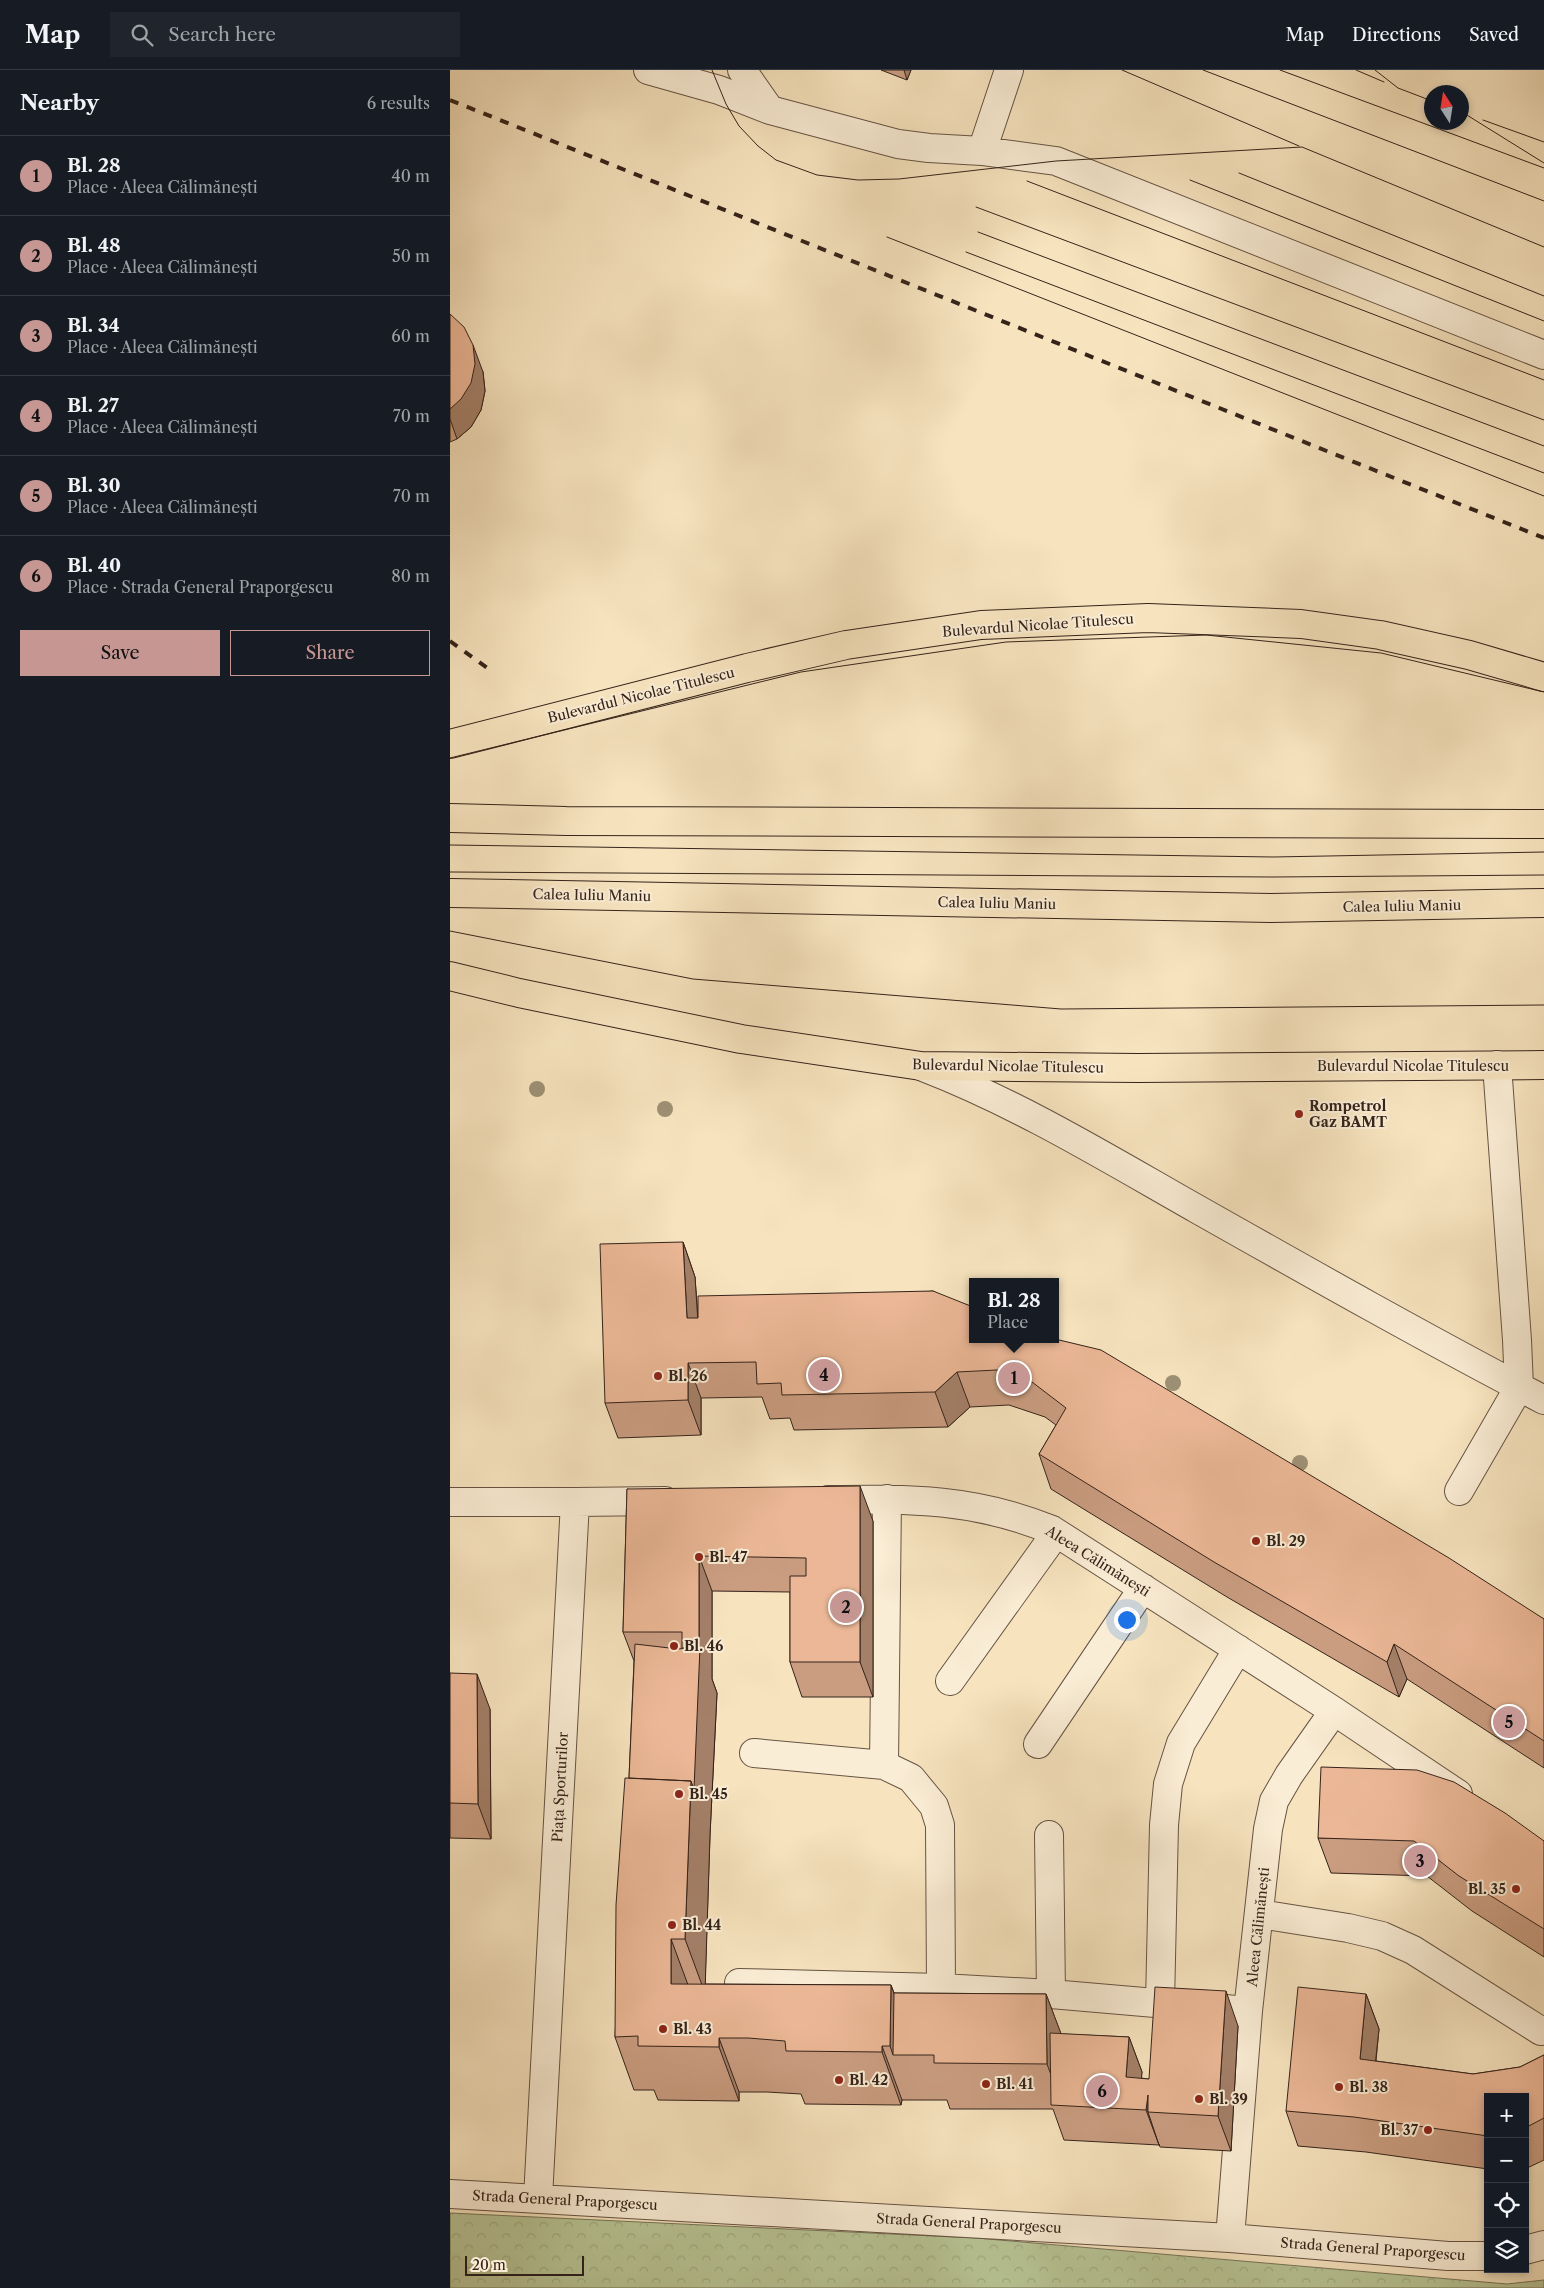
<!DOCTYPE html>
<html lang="en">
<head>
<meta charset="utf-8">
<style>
	:root { --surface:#171b24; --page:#20242c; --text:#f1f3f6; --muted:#9ea1a6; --line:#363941; --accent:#c59692 }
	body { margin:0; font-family:"Libre Caslon Text",serif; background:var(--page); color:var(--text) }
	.controls { position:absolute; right:15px; bottom:15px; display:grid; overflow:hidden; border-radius:0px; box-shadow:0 2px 8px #0003 }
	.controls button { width:45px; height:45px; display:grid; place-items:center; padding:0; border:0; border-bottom:1px solid var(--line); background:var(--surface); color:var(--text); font:25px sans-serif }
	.compass { position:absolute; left:974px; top:15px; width:45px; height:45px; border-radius:50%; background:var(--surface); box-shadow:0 2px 8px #0003; rotate:348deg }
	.scale { position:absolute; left:15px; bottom:12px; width:119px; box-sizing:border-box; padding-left:5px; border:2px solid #35231a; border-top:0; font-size:14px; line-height:18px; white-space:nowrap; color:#35231a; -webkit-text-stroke:4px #faedd5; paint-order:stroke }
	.you { position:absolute; left:676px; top:1549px; width:18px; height:18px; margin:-12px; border:4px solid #fff; border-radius:50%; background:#1a73e8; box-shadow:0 0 0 8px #1a73e833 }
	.badge { display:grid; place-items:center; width:32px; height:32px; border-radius:50%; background:var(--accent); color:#111; font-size:16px; font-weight:700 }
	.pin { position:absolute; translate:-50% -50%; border:2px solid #fff; box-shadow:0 1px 5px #0006 }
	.popup { position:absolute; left:519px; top:1208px; width:90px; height:65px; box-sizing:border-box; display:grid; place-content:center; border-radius:0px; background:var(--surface); filter:drop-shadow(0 1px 4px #0005); font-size:16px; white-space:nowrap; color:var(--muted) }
	.popup b { font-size:19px; color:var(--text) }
	.popup::after { content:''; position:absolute; left:50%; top:100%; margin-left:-10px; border:10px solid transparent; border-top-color:var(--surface) }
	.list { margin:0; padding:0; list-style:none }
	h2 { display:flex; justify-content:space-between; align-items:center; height:65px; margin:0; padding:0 20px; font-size:21px }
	h2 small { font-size:16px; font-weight:400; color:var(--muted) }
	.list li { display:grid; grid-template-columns:32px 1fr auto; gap:15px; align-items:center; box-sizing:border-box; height:80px; padding:0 20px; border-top:1px solid var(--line) }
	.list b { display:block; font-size:19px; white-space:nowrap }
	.list p { margin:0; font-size:16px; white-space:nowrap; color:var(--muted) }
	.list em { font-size:16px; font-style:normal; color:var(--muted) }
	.actions { display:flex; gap:10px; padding:15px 20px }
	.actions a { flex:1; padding:11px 0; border:1px solid var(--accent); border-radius:0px; text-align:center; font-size:18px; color:var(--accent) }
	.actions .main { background:var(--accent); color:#111 }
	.icon { flex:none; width:28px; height:28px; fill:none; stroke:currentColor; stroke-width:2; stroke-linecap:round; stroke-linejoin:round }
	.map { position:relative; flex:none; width:1094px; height:2218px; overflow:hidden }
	header { display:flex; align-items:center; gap:30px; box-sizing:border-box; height:70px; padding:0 25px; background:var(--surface); border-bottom:1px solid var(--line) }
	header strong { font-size:24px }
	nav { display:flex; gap:28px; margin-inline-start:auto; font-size:18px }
	.search { width:350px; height:45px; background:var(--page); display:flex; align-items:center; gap:12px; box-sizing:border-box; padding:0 18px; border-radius:0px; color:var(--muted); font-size:19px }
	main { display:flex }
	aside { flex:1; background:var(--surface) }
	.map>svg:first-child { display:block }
	.park { fill:url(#park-crowns); stroke:#767458 }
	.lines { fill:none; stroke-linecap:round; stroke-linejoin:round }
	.minor-casing { stroke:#665343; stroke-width:30 }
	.major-casing { stroke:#35231a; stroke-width:30 }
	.minor { stroke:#faedd5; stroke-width:28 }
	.major { stroke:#f7e4bf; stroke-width:28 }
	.tram { stroke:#35231a; stroke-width:1 }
	.rail { stroke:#35231a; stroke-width:4; stroke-dasharray:9 9; stroke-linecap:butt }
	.tree { fill:#9e9075 }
	.wall { fill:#ca9d81; stroke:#35231a }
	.shaded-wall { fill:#a48069; stroke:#35231a }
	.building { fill:#ebb796; stroke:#35231a }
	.poi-dot { fill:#8f2418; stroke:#faedd5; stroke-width:2 }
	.labels { text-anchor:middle; stroke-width:4; stroke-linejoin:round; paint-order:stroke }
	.street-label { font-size:14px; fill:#35231a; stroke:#faedd5 }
	.poi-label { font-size:14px; font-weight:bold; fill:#35231a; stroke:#faedd5; text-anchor:start }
</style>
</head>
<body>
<header>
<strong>Map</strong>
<div class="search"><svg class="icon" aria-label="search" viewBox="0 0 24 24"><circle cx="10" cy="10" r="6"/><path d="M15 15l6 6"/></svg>Search here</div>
<nav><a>Map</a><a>Directions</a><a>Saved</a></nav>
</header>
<main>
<aside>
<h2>Nearby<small>6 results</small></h2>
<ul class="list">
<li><span class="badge">1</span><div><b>Bl. 28</b><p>Place · Aleea Călimănești</p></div><em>40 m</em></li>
<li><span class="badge">2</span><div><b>Bl. 48</b><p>Place · Aleea Călimănești</p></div><em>50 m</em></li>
<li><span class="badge">3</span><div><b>Bl. 34</b><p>Place · Aleea Călimănești</p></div><em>60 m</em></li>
<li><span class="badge">4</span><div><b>Bl. 27</b><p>Place · Aleea Călimănești</p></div><em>70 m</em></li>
<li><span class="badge">5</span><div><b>Bl. 30</b><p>Place · Aleea Călimănești</p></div><em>70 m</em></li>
<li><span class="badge">6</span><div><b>Bl. 40</b><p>Place · Strada General Praporgescu</p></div><em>80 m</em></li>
</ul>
<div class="actions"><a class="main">Save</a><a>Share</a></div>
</aside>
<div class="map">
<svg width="1094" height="2218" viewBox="0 0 1094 2218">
	<defs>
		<pattern id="park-crowns" width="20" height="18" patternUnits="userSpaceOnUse" patternTransform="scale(1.25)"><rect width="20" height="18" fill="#b8c596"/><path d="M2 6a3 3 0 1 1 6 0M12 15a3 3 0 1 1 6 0" fill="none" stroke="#9fa981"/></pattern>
	</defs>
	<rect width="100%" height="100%" fill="#f7e4bf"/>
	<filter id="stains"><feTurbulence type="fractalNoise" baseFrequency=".004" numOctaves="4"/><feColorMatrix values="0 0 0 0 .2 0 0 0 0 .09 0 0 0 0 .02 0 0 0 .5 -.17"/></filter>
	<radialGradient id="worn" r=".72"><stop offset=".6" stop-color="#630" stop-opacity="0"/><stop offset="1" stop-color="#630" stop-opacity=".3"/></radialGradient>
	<path class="park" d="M0 2143 526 2168 1057 2214 1094 2210V2218H0Z"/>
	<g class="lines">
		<g class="minor-casing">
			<path id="minor" d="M198 0 269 20 320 40 292 0
				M320 40 448 74 479 78 532 81 606 91 1094 285
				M532 81 559 0
				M473 997C569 1034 657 1088 747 1139 862 1204 977 1269 1094 1330
				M1009 1421 1069 1317 1067 1270 1047 995
				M378 1430C460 1429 524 1428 602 1460L884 1641 1008 1724
				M0 1432H125L88 2128
				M125 1432 215 1431
				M500 1611 606 1463
				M588 1674 693 1518
				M304 1683 434 1695 461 1708 484 1736 490 1755 491 1918 601 1924 798 1941
				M434 1695 437 1429
				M599 1765 601 1924
				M810 1844 898 1858 932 1866 963 1880 1091 1961
				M289 1913 491 1918
				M710 1933 714 1755 718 1714 731 1673 788 1579
				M0 2124 780 2168 998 2186H1038
				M780 2168 798 1941 818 1759 824 1731 839 1705 884 1641
				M1075 2180 1094 2175"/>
		</g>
		<g class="major-casing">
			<path id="major" d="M0 674 297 598 396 575 531 555 698 548 851 554 930 565 1019 585 1094 607
				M0 748 116 751 1094 754
				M0 823 821 838 1094 833
				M0 906 69 923 291 969 471 996 688 998 1094 995"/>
		</g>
		<use href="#minor" class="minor"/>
		<use href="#major" class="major"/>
		<path class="tram" d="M262 0 276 34 289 56 308 76 326 90 367 105 408 110 449 109 606 91 852 77 1094 177
			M672 0 849 76
			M753 0 1094 131
			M830 0 1094 98
			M906 0 934 12
			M925 0 948 18 982 31
			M1012 42 1094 93
			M1033 50 1094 72
			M789 103 1094 226
			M740 110 1094 251
			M577 111 1094 310
			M526 137 1094 350
			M528 162 1094 376
			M437 167 1094 426
			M516 182 1094 403
			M0 688 351 602 556 572 756 565 931 583 1094 622
			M0 775 823 787 1094 782
			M0 802 822 807 1094 805
			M0 861 243 909 611 939 1094 935"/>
		<path class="rail" d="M0 30 1094 468
			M0 571 43 602"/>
	</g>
	<g class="tree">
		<circle cx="87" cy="1019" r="8"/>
		<circle cx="215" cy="1039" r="8"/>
		<circle cx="723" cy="1313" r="8"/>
		<circle cx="850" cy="1393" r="8"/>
	</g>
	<path class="wall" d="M431 0H461L457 10Z
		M0 244 33 302 35 321 31 340 21 357 7 369 0 372Z
		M233 1172 245 1207 248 1248 483 1221 1094 1549V1698L957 1609 949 1627 777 1527 601 1419 589 1384 606 1355 595 1347 559 1335 520 1337 498 1357 344 1360 340 1348 320 1349 312 1327 251 1328V1365L168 1368 155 1333Z
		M177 1419 423 1451V1627H352L340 1592V1522L262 1521V1609L267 1623 260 1765 255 1914 441 1915 444 1923 596 1924 611 1964 679 1967 692 2002 691 2008 699 2009 788 1956 781 2081 710 2077 709 2074V2075L614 2070 603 2039H500L497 2030H452L451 2035 355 2034 351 2024 317 2022H289V2031L208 2030 204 2020H184L165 1967 179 1708 184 1591 173 1562Z
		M0 1603 40 1639 41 1769 0 1768Z
		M868 1768 1094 1771V1887L1022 1841 977 1806 881 1803Z
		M916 1924 929 1959 926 1991 1023 2004 1070 1997 1094 1985V2090L1075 2099V2027H1038V2099L916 2082 848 2076 836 2041Z"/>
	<path class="shaded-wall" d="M454 0H461L457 10Z
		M23 275 33 302 35 321 31 340 21 357 7 369 0 349V339Z
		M233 1172 245 1207 250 1283 237 1248Z
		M238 1293 251 1328V1365L238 1330Z
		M507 1302 520 1337 498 1357 485 1322Z
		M410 1416 423 1451V1627L410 1592Z
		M249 1486 262 1521V1609L267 1623 260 1765 255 1923 235 1869 241 1711 249 1589Z
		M944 1574 957 1609 949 1627 937 1592Z
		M27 1604 40 1639 41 1769 28 1734Z
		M221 1869 241 1923 221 1914Z
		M441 1915 460 1968 443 1985 440 1976Z
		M776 1921 788 1956 781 2081 768 2046Z
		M596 1924 613 1969 612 2035 597 1994Z
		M916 1924 929 1959 922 2024 910 1989Z
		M679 1967 692 2002 689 2040 676 2007Z
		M269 1968 289 2022V2031L269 1977Z
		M432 1976 452 2030 451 2035 432 1982Z
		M698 2025V2042L709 2075 696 2040Z"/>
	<path class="building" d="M0 244 14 257 23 275 25 294 21 313 11 329 0 339Z
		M233 1172 237 1248H248V1226L483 1221 523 1237V1269H605L651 1280 999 1488 1094 1549V1671L944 1574 937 1592 764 1492 589 1384 616 1338 582 1312 547 1300 507 1302 485 1322 332 1325 331 1313 307 1314 306 1292 238 1293V1330L155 1333 150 1174Z
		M410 1416V1592H340V1506H356V1488L249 1486V1577L232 1578V1562H173L177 1419Z
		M185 1574 228 1579 250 1577 244 1719 241 1711 179 1708Z
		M0 1603 27 1604 28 1734 0 1733Z
		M871 1697 967 1700 1004 1712 1055 1743 1094 1771V1859L1009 1806 964 1771 868 1768Z
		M175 1708 241 1711 235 1869H221V1914L441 1915 440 1976H432V1982L336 1981 335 1971 298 1968H269V1977L188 1976V1966L165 1967 166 1835Z
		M705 1917 776 1921 768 2046 698 2042V2025L696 2040 601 2035 600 1963 679 1967 676 2007 699 2009Z
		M848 1917 916 1924 910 1989 1023 2004 1070 1997 1094 1985V2048L1075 2058V2027H1038V2066L904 2047 836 2041Z
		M444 1923 596 1924 597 1994 484 1993V1985H443Z"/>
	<g class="poi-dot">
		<circle cx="849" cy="1044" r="5"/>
		<circle cx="208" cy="1306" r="5"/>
		<circle cx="806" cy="1471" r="5"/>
		<circle cx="249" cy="1487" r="5"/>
		<circle cx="224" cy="1576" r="5"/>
		<circle cx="229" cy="1724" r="5"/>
		<circle cx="1066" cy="1819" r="5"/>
		<circle cx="222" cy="1855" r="5"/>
		<circle cx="213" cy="1959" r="5"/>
		<circle cx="389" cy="2010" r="5"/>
		<circle cx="536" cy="2014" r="5"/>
		<circle cx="889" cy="2017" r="5"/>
		<circle cx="749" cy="2029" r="5"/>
		<circle cx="978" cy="2060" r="5"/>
	</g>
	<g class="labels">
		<g class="street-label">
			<text transform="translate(588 555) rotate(-4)" y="5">Bulevardul Nicolae Titulescu</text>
			<text transform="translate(191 625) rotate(-14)" y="5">Bulevardul Nicolae Titulescu</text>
			<text transform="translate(142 825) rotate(1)" y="5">Calea Iuliu Maniu</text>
			<text transform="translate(547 833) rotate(1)" y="5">Calea Iuliu Maniu</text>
			<text transform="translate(952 836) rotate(-1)" y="5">Calea Iuliu Maniu</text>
			<text transform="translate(558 996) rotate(1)" y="5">Bulevardul Nicolae Titulescu</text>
			<text x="963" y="1001">Bulevardul Nicolae Titulescu</text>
			<text transform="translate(648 1491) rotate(32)" y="5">Aleea Călimănești</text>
			<text transform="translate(110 1717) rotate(-87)" y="5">Piața Sporturilor</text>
			<text transform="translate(808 1857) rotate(-84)" y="5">Aleea Călimănești</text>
			<text transform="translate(115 2130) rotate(3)" y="5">Strada General Praporgescu</text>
			<text transform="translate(519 2153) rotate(3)" y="5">Strada General Praporgescu</text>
			<text transform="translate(923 2179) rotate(4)" y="5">Strada General Praporgescu</text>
		</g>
		<g class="poi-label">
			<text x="859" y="1041">Rompetrol<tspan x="859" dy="16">Gaz BAMT</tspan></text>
			<text x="218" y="1311">Bl. 26</text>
			<text x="816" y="1476">Bl. 29</text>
			<text x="259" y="1492">Bl. 47</text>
			<text x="234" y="1581">Bl. 46</text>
			<text x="239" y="1729">Bl. 45</text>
			<text x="1056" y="1824" text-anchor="end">Bl. 35</text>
			<text x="232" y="1860">Bl. 44</text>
			<text x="223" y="1964">Bl. 43</text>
			<text x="399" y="2015">Bl. 42</text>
			<text x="546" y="2019">Bl. 41</text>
			<text x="899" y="2022">Bl. 38</text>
			<text x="759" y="2034">Bl. 39</text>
			<text x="968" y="2065" text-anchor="end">Bl. 37</text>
		</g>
	</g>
	<rect width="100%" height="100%" filter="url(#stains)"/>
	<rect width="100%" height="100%" fill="url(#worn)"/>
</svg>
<div class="controls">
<button>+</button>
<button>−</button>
<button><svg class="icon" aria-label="locate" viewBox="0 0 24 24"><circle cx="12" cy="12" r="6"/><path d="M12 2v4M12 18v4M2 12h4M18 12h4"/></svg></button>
<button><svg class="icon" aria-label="layers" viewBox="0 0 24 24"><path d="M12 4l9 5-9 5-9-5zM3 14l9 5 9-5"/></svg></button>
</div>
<svg class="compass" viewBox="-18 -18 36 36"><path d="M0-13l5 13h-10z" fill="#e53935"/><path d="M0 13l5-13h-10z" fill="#9ea1a6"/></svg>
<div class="scale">20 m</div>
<div class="you"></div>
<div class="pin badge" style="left:564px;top:1308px">1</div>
<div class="popup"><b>Bl. 28</b>Place</div>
<div class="pin badge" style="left:396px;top:1537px">2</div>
<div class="pin badge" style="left:970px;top:1791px">3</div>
<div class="pin badge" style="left:374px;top:1305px">4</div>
<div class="pin badge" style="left:1059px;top:1652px">5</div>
<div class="pin badge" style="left:652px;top:2021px">6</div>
</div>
</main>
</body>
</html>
